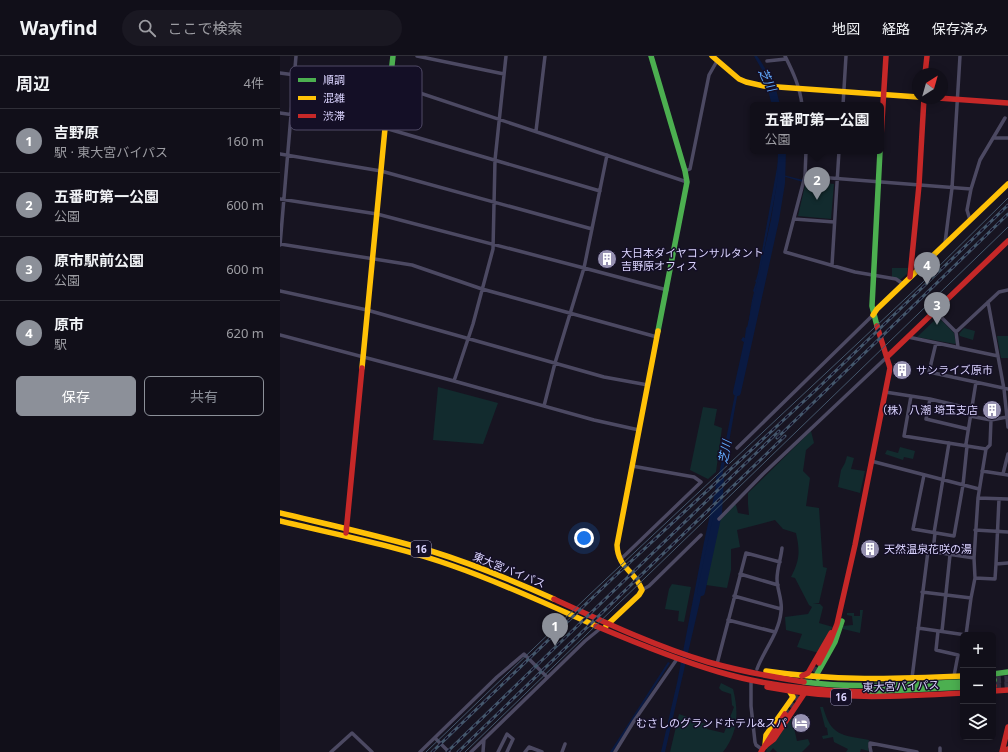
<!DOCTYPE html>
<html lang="ja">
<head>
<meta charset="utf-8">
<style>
	:root { --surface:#110f19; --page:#1a1822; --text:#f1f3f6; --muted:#9c9ca2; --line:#302f38; --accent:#8c9099 }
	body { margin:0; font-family:"Noto Sans","Noto Sans JP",sans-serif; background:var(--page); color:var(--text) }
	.controls { position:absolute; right:12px; bottom:12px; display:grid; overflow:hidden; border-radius:6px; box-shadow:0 2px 10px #0003 }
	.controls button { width:36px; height:36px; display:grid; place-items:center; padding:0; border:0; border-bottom:1px solid var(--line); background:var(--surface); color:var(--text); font:20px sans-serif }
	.compass { position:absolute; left:632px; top:12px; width:36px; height:36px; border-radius:50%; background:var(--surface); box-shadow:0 2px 10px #0003; rotate:37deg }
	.you { position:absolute; left:304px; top:482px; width:14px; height:14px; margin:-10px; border:3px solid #fff; border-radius:50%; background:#1a73e8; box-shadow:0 0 0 6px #1a73e833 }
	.badge { display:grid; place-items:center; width:26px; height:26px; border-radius:50%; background:var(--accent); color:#fff; font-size:13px; font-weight:700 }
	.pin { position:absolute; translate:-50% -33px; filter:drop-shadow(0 1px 2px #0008) }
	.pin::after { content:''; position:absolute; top:21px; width:14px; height:12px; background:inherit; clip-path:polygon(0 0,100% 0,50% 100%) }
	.popup { position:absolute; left:470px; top:46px; width:134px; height:52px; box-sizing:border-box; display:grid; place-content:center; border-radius:6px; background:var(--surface); filter:drop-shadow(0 1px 3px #0005); font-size:13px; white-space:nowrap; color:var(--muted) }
	.popup b { font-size:15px; color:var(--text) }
	.popup::after { content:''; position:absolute; left:50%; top:100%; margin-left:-8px; border:8px solid transparent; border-top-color:var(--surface) }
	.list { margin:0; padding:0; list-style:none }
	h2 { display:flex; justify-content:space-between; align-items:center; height:52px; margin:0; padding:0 16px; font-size:17px }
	h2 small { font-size:13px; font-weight:400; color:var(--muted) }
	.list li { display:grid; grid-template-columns:26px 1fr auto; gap:12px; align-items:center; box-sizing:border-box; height:64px; padding:0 16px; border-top:1px solid var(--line) }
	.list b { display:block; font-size:15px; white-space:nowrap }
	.list p { margin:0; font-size:13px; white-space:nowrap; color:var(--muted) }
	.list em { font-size:13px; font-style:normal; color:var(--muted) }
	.actions { display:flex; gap:8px; padding:12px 16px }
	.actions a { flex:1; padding:9px 0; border:1px solid var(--accent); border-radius:6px; text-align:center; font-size:14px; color:var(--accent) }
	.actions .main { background:var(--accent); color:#fff }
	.icon { flex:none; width:22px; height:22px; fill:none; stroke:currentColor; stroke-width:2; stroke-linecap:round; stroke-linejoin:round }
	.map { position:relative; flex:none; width:728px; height:696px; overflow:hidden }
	header { display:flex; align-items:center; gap:24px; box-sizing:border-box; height:56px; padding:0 20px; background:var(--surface); border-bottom:1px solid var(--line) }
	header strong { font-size:19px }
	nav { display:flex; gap:22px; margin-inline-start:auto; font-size:14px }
	.search { width:280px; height:36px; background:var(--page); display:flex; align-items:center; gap:10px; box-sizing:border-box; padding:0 14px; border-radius:22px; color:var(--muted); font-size:15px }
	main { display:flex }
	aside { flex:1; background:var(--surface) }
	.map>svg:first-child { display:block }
	.green { fill:#122b2e }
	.water { fill:#0a1a42 }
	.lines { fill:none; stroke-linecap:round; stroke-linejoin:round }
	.river { stroke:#0a1a42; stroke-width:8 }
	.secondary-tunnel { stroke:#343142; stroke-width:5.5; stroke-dasharray:5.5 3; stroke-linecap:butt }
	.highway-tunnel { stroke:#343142; stroke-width:7; stroke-dasharray:7 3.5; stroke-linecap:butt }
	.street { stroke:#4c4962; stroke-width:3.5 }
	.fast { stroke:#4caf50; stroke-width:5.5 }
	.slow { stroke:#ffc107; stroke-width:5.5 }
	.jam { stroke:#c62828; stroke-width:5.5 }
	.tram { stroke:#44576c; stroke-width:1 }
	.rail-casing { stroke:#44576c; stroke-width:3 }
	.rail { stroke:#140f26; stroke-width:1.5; stroke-dasharray:4.5; stroke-linecap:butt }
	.labels { text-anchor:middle; stroke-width:3; stroke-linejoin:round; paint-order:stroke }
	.shield { fill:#140f26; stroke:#9f99be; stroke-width:1 }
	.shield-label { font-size:10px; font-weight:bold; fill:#dbd4ff }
	.poi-label { font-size:11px; fill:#dbd4ff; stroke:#140f26; text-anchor:start }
	.street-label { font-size:11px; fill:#dbd4ff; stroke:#140f26 }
	.water-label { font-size:12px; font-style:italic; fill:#62abff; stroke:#140f26 }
	.key { fill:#140f26; stroke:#504a67; stroke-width:1 }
	.key-label { font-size:11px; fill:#dbd4ff }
</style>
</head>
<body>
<header>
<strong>Wayfind</strong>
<div class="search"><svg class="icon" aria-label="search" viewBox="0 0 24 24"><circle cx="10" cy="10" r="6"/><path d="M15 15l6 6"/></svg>ここで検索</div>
<nav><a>地図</a><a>経路</a><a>保存済み</a></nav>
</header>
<main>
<aside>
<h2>周辺<small>4件</small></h2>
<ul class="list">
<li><span class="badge">1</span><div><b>吉野原</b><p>駅 · 東大宮バイパス</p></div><em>160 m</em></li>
<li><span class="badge">2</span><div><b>五番町第一公園</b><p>公園</p></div><em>600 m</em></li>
<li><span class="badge">3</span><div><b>原市駅前公園</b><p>公園</p></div><em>600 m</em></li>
<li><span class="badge">4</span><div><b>原市</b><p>駅</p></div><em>620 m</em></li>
</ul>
<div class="actions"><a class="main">保存</a><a>共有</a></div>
</aside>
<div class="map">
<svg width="728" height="696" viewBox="0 0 728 696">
	<rect width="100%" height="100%" fill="#171421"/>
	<path class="green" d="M526 125 554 128 551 163 518 160Z
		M612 212H628L627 218 620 224 612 221Z
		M658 261 674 277 676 287 675 288 637 281Z
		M684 272 695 275 693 284 680 280 679 278Z
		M717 280H728V302H721Z
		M158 331 218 347 203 388 153 384Z
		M423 351 437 353 434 369 442 372 436 416 428 423 410 414Z
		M531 375 534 387 526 394 523 415 530 422 526 450 539 452 543 511 547 512 539 547 533 548H540L543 551 539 567 553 571 539 597 517 591 522 578 506 574 505 561 528 558 532 551 529 549 515 522 511 521C520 504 520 495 516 477L503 473 495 464 457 474 460 491 451 493V514L447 532 426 529 440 459 453 449H456L458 457 469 459 468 448V437Z
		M620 391 635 395 633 403 624 401 623 404 605 398 607 394 618 397Z
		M567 400 574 402 571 413 585 415 580 437 558 431 561 414 565 407Z
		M392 528 411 531 404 566 398 565 399 555 385 553 389 533Z
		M580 554H583L580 577 563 573V570L573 569 572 560 567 559V557H574V560H580Z
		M441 627 453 633C459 656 458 677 443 696H390L399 658 428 669 427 673 444 677 454 651 452 649 451 638 442 635 439 632Z
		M540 651H543C551 680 561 679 589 684L588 692 589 695 581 693 580 696H566L568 693 554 686 553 681 543 683 542 680 548 679 547 672 545 671Z
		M511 659 517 685 528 683 530 688 522 696H497L493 692 490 696H486L487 692C498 686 504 670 511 659Z"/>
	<path class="water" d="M474 0H477C487 13 495 32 499 49H497L489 26Z
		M500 95H503L499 118 523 124V126L499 119 484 195 488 196 487 199 484 196 480 229H479L459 326 460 327C454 353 451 380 445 405L432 473 420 545 385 696H381L397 627 424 486 442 404 465 287 461 284 463 281 465 282 466 272 468 270C470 258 471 246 474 236L473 235 476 226 475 225 476 224 478 217Z
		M388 606 390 607 333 696H330Z"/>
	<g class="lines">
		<path class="river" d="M491 30 496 49
			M457 336 495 164 501 127 502 95
			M421 536 438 457 440 423"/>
		<path class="secondary-tunnel" d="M529 623 539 607
			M505 658 522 634"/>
		<path class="highway-tunnel" d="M714 624 728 623
			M714 630 728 629"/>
		<path class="street" d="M137 0 224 18
			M505 0C513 16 520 31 522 49
			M487 5 506 3
			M0 17 15 19
			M110 27 407 126
			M563 49 566 0
			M0 57 105 72 320 135
			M256 75 265 0
			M713 82H728
			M526 95 525 120 505 196 575 216 616 223 623 228
			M0 98 101 115 312 173
			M405 115 410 113 429 19 437 5
			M525 120 691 133
			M0 143 97 158 304 212 387 234
			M514 163 554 166
			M690 164 687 154 691 133 700 104 725 62
			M665 187 672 132 680 0
			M0 188 132 209 202 233 377 281
			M0 189 16 0
			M552 209 559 95
			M0 235 87 254 324 321 368 329
			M708 246 724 333 728 371
			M655 255 676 276 678 291
			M676 276 719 236 728 234
			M0 279 174 325 314 364 359 374
			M628 281 718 300
			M656 287 649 316 728 333
			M174 325 193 268 213 193 215 104 226 0
			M605 336 650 343 692 353
			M631 340 624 380 706 393 698 442 694 502 695 522 691 542 686 579 638 572
			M650 343 646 363 688 373
			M264 350 275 307 304 212 327 99
			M690 360 711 364 727 361
			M457 392 593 259
			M706 393 710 389 711 364
			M591 405 699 433
			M702 415 728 419
			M723 418 728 398
			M644 419 633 473 674 480 683 429 687 390 686 388 696 326
			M698 442 728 443
			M439 463 483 418 608 300
			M695 474 728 476
			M654 477 669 387
			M635 493 694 502
			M653 496 655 477
			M340 504 421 426 414 421 352 410
			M716 508 719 443
			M460 518 498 529
			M695 522 715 523 716 508 728 507
			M362 534 369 530 421 479
			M642 536 691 542
			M454 540 501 553
			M448 564 495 576
			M658 575 656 594 678 599 674 620
			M662 575 670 499
			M437 608 466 497 500 506
			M477 613C484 594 499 577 501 556 503 545 497 534 497 523 497 513 501 502 502 492
			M632 622 648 495
			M471 627V650L475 686 476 689 483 694
			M155 682 169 696
			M51 696 72 677 92 696
			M140 696 217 621 244 598 267 621
			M191 696 305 585 321 572
			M203 696 204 683
			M218 696 227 678 233 683 227 696
			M245 696 249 691 262 696
			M282 696 285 688
			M335 696 354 665 397 603
			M591 696 590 691V687L637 696
			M660 696V692"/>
		<path class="fast" d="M371 0 405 115 407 126 378 275
			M106 62 113 0
			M597 270 592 250 600 95
			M713 618 728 616
			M538 622 537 618 555 586 562 565
			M713 624H714
			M524 626C577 633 630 628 683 626
			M586 636 683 631"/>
		<path class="slow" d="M432 0 459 23 466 26 484 30 638 41
			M593 259 597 253 728 128
			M82 312 106 62
			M0 457C50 469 101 480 151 495 193 508 234 525 274 543
			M0 465C58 479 117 490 173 510 222 527 269 549 316 570
			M326 570 359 539 362 534C355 514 338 513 337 489L378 275
			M486 615C552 625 617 623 683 620
			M485 690 486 679 513 641 510 636"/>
		<path class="jam" d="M645 18 647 0
			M658 42 728 47
			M601 81 606 0
			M630 221 639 129 644 42
			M608 300 728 185
			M66 477 82 312
			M274 543C324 566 375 590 428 606 460 615 492 621 524 626
			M316 570C356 587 397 604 439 616 486 630 537 635 586 636
			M539 607 550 586 557 568 575 489 610 312 597 270
			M522 620 528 617 551 577
			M713 630H714
			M487 631C554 644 615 641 683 637
			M713 635 728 634
			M485 690 494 683 524 638
			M481 696 505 658
			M722 696 728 671
			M727 696 728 693"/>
		<path class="tram" d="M146 696 308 540 642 227 728 142
			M185 696 728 171"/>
		<g class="rail-casing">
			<path id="rail" d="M497 382 728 158
				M152 696 334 521 537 333 728 149
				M167 696 499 375
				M178 696 505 380"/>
		</g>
		<use href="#rail" class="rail"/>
	</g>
	<defs>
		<g id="building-disc" transform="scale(1)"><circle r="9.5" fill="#9691b1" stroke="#140f26"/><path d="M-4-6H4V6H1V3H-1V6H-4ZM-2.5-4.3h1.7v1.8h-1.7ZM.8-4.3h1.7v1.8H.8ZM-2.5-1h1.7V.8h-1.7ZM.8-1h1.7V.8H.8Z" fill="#fff"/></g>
		<g id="hotel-disc" transform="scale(1)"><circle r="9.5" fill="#9691b1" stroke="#140f26"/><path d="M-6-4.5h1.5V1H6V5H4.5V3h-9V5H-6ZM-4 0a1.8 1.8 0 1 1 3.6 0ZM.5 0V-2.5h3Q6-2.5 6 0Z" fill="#fff"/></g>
	</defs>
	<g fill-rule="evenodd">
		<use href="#building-disc" x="327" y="203"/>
		<use href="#building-disc" x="622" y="314"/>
		<use href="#building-disc" x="712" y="354"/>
		<use href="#building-disc" x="590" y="493"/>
		<use href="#hotel-disc" x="521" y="667"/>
	</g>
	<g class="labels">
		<g class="shield">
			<rect x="131" y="485" width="20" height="16" rx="3"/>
			<rect x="551" y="633" width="20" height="16" rx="3"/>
		</g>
		<g class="shield-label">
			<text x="141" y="497">16</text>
			<text x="561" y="645">16</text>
		</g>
		<g class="poi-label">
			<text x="341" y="201">大日本ダイヤコンサルタント<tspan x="341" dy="13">吉野原オフィス</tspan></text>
			<text x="636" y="318">サンライズ原市</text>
			<text x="698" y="358" text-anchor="end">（株）八潮 埼玉支店</text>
			<text x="604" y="497">天然温泉花咲の湯</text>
			<text x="507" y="671" text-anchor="end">むさしのグランドホテル&amp;スパ</text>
		</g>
		<g class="street-label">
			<text transform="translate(229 514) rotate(22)" y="4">東大宮バイパス</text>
			<text transform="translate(621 630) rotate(-2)" y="4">東大宮バイパス</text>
		</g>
		<g class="water-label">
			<text transform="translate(487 24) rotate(64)" y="4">芝川</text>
			<text transform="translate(445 396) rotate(-79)" y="4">芝川</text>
		</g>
	</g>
	<rect x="10" y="10" width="132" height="64" rx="6" class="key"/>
	<rect x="18" y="22" width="18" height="4" fill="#4caf50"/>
	<rect x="18" y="40" width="18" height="4" fill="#ffc107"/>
	<rect x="18" y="58" width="18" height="4" fill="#c62828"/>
	<g class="key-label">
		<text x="43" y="28">順調</text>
		<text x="43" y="46">混雑</text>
		<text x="43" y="64">渋滞</text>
	</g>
</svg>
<div class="controls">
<button>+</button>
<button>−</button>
<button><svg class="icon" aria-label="layers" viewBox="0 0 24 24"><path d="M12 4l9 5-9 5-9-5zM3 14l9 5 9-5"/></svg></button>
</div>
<svg class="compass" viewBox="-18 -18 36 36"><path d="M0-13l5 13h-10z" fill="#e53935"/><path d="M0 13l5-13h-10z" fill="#9c9ca2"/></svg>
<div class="you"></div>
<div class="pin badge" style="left:275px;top:590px">1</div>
<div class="pin badge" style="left:537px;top:144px">2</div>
<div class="popup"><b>五番町第一公園</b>公園</div>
<div class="pin badge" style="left:657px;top:269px">3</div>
<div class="pin badge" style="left:647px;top:229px">4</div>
</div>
</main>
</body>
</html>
